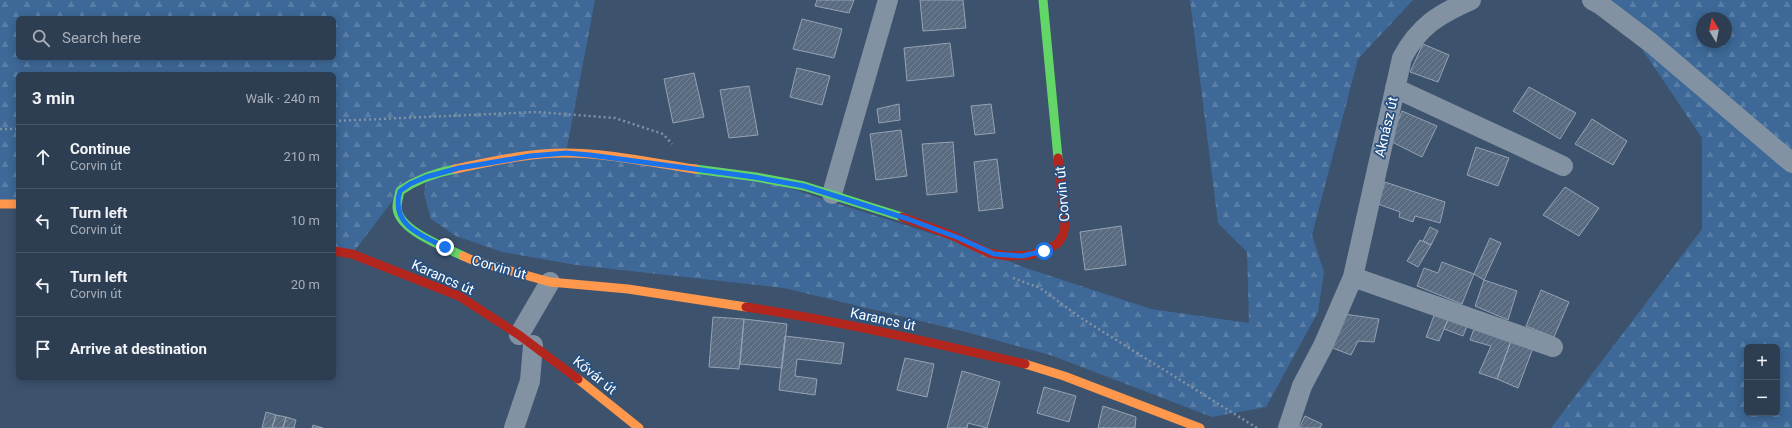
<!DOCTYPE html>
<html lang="en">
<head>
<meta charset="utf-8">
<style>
	:root { --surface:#2d3e52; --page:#39495c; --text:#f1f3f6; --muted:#a7aeb8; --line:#485769 }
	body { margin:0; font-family:Roboto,sans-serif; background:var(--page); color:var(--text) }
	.controls { position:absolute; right:12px; bottom:12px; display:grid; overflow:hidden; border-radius:6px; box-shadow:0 2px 10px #0003 }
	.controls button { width:36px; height:36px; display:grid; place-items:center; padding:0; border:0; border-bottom:1px solid var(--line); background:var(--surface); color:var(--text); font:20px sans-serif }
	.compass { position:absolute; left:1696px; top:12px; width:36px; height:36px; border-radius:50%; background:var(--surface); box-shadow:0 2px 10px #0003; rotate:350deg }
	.stop { position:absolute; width:12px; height:12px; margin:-9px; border:3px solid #1a73e8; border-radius:50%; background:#fff }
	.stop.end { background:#1a73e8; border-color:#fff; box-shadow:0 1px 4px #0008 }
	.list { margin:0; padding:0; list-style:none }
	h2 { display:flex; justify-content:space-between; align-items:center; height:52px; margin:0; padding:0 16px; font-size:17px }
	h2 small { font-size:13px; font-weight:400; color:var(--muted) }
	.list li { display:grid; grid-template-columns:26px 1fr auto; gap:12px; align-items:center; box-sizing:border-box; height:64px; padding:0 16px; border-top:1px solid var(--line) }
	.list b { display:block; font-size:15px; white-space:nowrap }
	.list p { margin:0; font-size:13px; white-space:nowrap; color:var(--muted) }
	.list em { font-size:13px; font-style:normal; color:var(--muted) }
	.icon { flex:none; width:22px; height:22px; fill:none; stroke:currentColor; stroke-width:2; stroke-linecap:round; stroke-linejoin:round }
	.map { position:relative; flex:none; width:1792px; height:428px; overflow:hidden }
	.search { position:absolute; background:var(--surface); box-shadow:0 2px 10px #0003; left:16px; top:16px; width:320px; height:44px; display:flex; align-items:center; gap:10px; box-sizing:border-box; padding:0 14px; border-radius:6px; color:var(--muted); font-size:15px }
	.panel { position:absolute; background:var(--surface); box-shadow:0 2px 10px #0003; left:16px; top:72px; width:320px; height:308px; border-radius:6px }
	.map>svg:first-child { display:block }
	.forest { fill:url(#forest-firs); fill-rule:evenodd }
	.building { fill:url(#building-hatch); stroke:#95a2b2 }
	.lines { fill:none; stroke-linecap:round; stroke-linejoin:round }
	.path { stroke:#8292a3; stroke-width:2.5; stroke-dasharray:2 3; stroke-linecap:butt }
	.street { stroke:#8292a3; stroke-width:20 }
	.fast { stroke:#63d668; stroke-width:9 }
	.slow { stroke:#ff974d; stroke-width:9 }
	.jam { stroke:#b3261e; stroke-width:9 }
	.route { stroke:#1a73e8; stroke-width:5 }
	.labels { text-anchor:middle; stroke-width:3.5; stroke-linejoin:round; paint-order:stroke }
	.street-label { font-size:14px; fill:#fff; stroke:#285181 }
</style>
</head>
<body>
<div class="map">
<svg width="1792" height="428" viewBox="0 0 1792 428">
	<defs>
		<pattern id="forest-firs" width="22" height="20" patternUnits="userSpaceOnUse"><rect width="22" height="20" fill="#3d6897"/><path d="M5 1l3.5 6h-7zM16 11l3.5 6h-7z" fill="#5a7fa7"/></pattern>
		<pattern id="building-hatch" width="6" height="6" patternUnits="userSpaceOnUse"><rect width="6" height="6" fill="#596b80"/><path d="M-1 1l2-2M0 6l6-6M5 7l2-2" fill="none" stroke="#728193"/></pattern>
	</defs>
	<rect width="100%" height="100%" fill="#3c526d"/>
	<path class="forest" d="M0 0H595L566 153 754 177 983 250 1023 267 1151 309 1249 323 1247 252 1218 223 1190 0H1413L1358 59 1312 235 1324 272 1318 312 1266 407 1212 417 1053 356 966 332 784 288 576 265 502 252 456 236 431 219 424 194 426 177 400 191 352 254 334 251V74H18V204H0ZM18 18H334V58H18Z
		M1609 0H1792V428H1551L1702 229V138ZM1702 18H1726V42H1702ZM1747 347H1777V413H1747Z"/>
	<path class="building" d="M817 0H854L849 13 815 6Z
		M920 0H963L966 28 923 31Z
		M802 19 842 29 834 58 793 49Z
		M950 43 954 76 907 81 904 48Z
		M1423 44 1449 55 1438 82 1410 72Z
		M797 68 830 76 822 105 790 97Z
		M694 73 704 117 673 123 664 79Z
		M749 86 758 135 729 138 720 90Z
		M1529 87 1576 113 1560 139 1513 111Z
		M899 104 900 120 879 123 877 109Z
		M991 104 995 133 975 135 971 106Z
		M1402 111 1437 126 1422 157 1390 141Z
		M1592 119 1627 141 1613 165 1575 144Z
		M901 130 907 176 876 180 870 134Z
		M953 142 957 192 927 195 922 144Z
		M1476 147 1509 158 1498 186 1467 175Z
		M997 159 1003 208 979 211 974 162Z
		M1385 182 1445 202 1440 223 1415 216 1413 222 1399 217 1400 212 1378 204Z
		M1565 187 1599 208 1579 236 1543 215Z
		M1121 226 1126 265 1085 270 1080 232Z
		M1430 227 1438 231 1431 245 1423 241Z
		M1490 238 1501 243 1484 280 1474 274Z
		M1420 240 1431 245 1418 267 1407 261Z
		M1442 262 1474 274 1462 304 1417 286 1424 268 1438 273Z
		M1484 280 1517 291 1508 320 1475 306Z
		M1541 290 1569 302 1554 337 1526 326Z
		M1435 313 1449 317 1439 341 1426 337Z
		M1344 314 1379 319 1374 342 1358 341 1351 355 1330 347Z
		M713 317 744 319 739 369 709 367Z
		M1449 317 1468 324 1463 336 1444 329Z
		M744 319 787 324 782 368 740 364Z
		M1475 326 1511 341 1497 379 1479 373 1491 346 1470 340Z
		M785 336 844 343 841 364 797 359 795 376 817 379 815 395 779 390Z
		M1511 341 1533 348 1518 388 1497 379Z
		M905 358 934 364 927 397 897 390Z
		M962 371 1000 382 987 428 968 423 967 428H947Z
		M1044 387 1076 396 1069 422 1037 413Z
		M1103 406 1136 417 1135 428H1098Z
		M266 412 276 415 272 428H262Z
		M276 415 286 417 283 428H272Z
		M1305 416 1322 424 1320 428H1299Z
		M286 417 296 420 294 428H283Z
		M313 425 323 428H312Z"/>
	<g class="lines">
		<path class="path" d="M334 121 537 112 615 118 663 134 672 144
			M0 129H18
			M1013 278 1040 288 1081 318 1257 428"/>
		<path class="street" d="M1592 0 1601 5 1651 43 1792 163
			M1395 88 1563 166
			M832 194 888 0
			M1353 277 1553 347
			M519 335 550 282
			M514 428 530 381 533 345
			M1288 428 1302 386 1323 346 1353 277 1402 58C1419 26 1439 14 1471 0"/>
		<path class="fast" d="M1043 0 1058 158
			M455 169C434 173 417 179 400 191 399 196 397 202 397 207 397 230 445 247 463 256
			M695 169 756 177 804 186 902 217"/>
		<path class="slow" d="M455 169C490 162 527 153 564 153 608 153 652 163 695 169
			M0 204H18
			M463 256 472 260 550 282 628 289 746 307
			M1025 364 1064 376 1200 428
			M578 379 639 428"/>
		<path class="jam" d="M902 217 951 235 989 253 1008 256 1030 255 1050 248 1058 243 1063 235 1065 225 1058 158
			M334 251 352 254 459 296 519 335 578 379
			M746 307C840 321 932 343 1025 364"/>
	</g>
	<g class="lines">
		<path class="route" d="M445 247C420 235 390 224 400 191L410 184 426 177 459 168 530 156 566 153 590 155 754 177 804 186 908 219 959 238 994 254 1022 256 1044 251"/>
	</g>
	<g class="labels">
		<g class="street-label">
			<text transform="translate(1386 127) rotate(-77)" y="5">Aknász út</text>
			<text transform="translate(1062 194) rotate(-95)" y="5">Corvin út</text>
			<text transform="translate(499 267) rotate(16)" y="5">Corvin út</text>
			<text transform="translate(443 277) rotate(24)" y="5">Karancs út</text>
			<text transform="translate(883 319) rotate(12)" y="5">Karancs út</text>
			<text transform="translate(595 375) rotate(39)" y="5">Kővár út</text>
		</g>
	</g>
</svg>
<div class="controls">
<button>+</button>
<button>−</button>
</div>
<svg class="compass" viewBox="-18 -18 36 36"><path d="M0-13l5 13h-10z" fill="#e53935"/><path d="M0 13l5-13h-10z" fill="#a7aeb8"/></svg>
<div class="stop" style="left:1044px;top:251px"></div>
<div class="stop end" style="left:445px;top:247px"></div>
<div class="search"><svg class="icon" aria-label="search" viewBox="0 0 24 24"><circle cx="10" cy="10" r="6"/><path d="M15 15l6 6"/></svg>Search here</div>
<section class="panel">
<h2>3 min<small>Walk · 240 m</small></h2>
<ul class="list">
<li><svg class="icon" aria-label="ahead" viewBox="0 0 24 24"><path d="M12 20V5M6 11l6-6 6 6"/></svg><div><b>Continue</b><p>Corvin út</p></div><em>210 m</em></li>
<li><svg class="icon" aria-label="left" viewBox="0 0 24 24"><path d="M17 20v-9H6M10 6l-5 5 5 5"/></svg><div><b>Turn left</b><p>Corvin út</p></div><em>10 m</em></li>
<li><svg class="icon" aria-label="left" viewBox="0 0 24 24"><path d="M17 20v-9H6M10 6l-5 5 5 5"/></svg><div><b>Turn left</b><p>Corvin út</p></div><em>20 m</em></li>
<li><svg class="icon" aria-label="arrive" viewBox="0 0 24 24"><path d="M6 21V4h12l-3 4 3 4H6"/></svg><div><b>Arrive at destination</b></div></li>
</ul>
</section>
</div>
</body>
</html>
